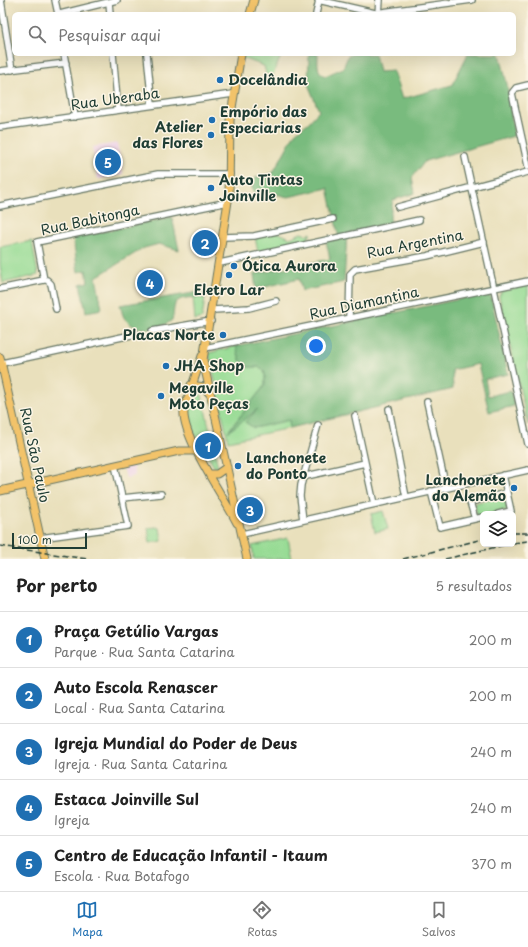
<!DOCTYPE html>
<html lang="pt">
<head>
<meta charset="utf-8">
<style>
	:root { --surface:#fff; --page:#f6f6f6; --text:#222; --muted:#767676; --line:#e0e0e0; --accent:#1f6fb2 }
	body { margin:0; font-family:"Playpen Sans",sans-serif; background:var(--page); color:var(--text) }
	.controls { position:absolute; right:12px; bottom:12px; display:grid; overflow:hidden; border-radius:6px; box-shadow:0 4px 16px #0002 }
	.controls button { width:36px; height:36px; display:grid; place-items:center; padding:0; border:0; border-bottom:1px solid var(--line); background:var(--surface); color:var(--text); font:20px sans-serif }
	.scale { position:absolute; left:12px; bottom:10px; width:75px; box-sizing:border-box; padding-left:4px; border:2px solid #1f3d34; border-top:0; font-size:11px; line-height:14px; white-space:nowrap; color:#1f3d34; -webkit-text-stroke:3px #fcf5e5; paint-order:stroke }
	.you { position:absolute; left:316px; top:346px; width:14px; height:14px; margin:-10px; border:3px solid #fff; border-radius:50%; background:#1a73e8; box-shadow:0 0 0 6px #1a73e833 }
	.badge { display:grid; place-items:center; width:26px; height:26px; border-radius:50%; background:var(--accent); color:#fff; font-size:13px; font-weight:700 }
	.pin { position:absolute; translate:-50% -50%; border:2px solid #fff; box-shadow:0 1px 4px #0006 }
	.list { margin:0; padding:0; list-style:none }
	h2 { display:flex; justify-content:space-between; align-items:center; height:52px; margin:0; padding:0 16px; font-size:17px }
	h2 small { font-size:13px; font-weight:400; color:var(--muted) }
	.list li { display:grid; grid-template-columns:26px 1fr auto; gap:12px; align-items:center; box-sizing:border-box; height:56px; padding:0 16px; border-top:1px solid var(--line) }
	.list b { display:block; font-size:15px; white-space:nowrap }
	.list p { margin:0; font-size:13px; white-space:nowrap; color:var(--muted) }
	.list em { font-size:13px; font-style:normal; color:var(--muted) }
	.icon { flex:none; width:22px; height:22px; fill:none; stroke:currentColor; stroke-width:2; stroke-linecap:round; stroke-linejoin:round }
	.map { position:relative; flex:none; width:528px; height:559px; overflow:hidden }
	.search { position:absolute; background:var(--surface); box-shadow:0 4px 16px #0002; left:12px; right:12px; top:12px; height:44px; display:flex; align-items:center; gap:10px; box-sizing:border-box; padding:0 14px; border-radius:6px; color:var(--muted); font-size:15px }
	.sheet { height:332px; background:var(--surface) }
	nav { display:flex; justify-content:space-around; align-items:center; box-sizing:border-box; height:56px; border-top:1px solid var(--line); background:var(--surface); font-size:11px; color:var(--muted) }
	nav a { display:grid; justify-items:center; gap:2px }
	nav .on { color:var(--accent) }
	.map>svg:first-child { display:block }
	.built { fill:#edd1e9 }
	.green { fill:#97db94; stroke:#5b8c64 }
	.forest { fill:#79bb7e; stroke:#4c7c59 }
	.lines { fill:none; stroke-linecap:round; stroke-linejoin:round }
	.minor-casing { stroke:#667664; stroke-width:8 }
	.major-casing { stroke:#667664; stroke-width:9 }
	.minor { stroke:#fff; stroke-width:5.5 }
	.major { stroke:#f2c36a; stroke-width:7 }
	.rail { stroke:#1f3d34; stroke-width:1.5; stroke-dasharray:6 3; stroke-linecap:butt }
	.poi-dot { fill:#1f6fb2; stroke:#fcf5e5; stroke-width:1.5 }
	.labels { text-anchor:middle; stroke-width:3; stroke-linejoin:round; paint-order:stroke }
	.poi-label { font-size:14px; font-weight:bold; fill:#1f3d34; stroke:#fcf5e5; text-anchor:start }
	.street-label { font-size:14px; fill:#1f3d34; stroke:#fcf5e5 }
</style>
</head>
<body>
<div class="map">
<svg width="528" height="559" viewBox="0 0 528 559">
	<rect width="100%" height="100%" fill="#fcf5e5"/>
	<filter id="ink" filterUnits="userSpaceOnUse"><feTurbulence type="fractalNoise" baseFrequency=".025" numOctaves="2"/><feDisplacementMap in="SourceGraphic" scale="8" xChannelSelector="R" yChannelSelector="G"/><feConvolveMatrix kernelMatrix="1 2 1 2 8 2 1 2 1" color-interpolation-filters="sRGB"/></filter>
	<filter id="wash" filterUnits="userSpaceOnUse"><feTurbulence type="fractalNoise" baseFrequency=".012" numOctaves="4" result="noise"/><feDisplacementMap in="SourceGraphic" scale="16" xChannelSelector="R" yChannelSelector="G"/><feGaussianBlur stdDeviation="0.9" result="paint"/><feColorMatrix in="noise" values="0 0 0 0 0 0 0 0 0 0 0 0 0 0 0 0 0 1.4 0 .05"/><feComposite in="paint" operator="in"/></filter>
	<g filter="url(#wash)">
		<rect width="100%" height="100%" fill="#e9e0bc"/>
		<path class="built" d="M117 143 123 174 98 179 92 147Z
			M133 465 135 476 126 478 123 467Z"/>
		<path class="green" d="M244 54H277L281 56 269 84 264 66 243 58Z
			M277 232 290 238 301 233 307 235 311 233 308 239 303 241 258 252 255 237Z
			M32 241 38 275 3 283 0 265V247Z
			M528 285V425L499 296 502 291Z
			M193 297 205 298 202 318 195 320Z
			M236 346 240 360 246 367H258L263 369 265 374V385L229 430 269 401 245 422 254 428 289 420 290 428 228 441 209 353Z
			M196 391 199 392 202 396 218 467 217 468H215L189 425 186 413 193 392Z
			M505 496 507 510 477 516 475 503Z
			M383 511 388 529 375 532 371 514Z
			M156 527 160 528 162 541 150 543 148 528Z
			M288 538 292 559H254L252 546Z"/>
		<path class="forest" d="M309 54H318C318 62 316 73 325 76L343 68 348 56 353 54H375L379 72 393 71 402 99 452 85 468 54H500L507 84 514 136 425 161 412 178 415 193 393 200 390 217 391 222 347 234 344 282 302 291 299 279 256 289 254 274 330 259 326 241 339 238 328 188 288 197 276 194 255 196 252 187 255 178 273 173 295 133 309 122 319 111 308 84Z
			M172 217 179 250 159 244 144 248 96 277 102 309 86 312 80 284 88 282 86 270 78 272 73 238Z
			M206 291 205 298C197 298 180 295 175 304 173 309 174 315 172 320 160 330 137 333 126 320 122 316 122 310 120 305Z
			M485 294 491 297 508 374 485 379 488 396 511 391 514 406 489 412 478 364 452 370 453 389 290 428 289 420 254 428 245 422 258 409 228 432 265 385V374L263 369 258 367H246L240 360 236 346Z"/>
	</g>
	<g filter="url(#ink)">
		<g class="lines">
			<g class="minor-casing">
				<path id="minor" d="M1 0 12 70
					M55 0 58 14
					M318 0 375 13 472 0
					M109 2 110 14
					M60 14 117 0
					M316 14 319 0
					M378 14 379 0
					M64 54 75 117
					M113 54 118 110
					M147 54 152 105
					M0 71 66 63
					M528 85 516 88 512 93 528 166
					M0 127 233 94
					M465 157 528 444
					M0 206 158 174H230
					M398 207 528 172
					M223 237 254 236 333 219
					M220 263 419 220
					M44 280H47L51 284 56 309
					M0 289 44 280 37 242 228 202
					M213 310 249 308 276 301
					M349 318 350 274 355 269 427 256 484 242
					M152 331 211 321
					M205 348 528 281
					M2 363 136 334
					M427 402 446 488
					M389 409 406 497
					M355 416 374 504
					M302 477 365 463
					M431 491 440 527 483 517
					M122 498 161 494
					M498 514 511 511 503 475
					M475 519 470 502 507 493
					M303 520 300 496 301 485 318 425
					M242 534 528 470
					M40 538 128 526 115 465"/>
			</g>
			<g class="major-casing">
				<path id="major" d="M250 14 254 0
					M241 54 230 120 229 195 203 360 247 559
					M202 356 184 410C181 436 224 497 237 523
					M0 357 45 559
					M191 385 204 387 209 393
					M210 474H217L227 467
					M0 491 179 451H196"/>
			</g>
			<use href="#minor" class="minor"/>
			<use href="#major" class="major"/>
			<path class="rail" d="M513 533H528
				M513 543 528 541
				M0 546 87 559
				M403 559 483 539
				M445 559 509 544"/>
		</g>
	</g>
	<g class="poi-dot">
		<circle cx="220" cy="80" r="4"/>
		<circle cx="212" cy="120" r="4"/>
		<circle cx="211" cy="135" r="4"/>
		<circle cx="211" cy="188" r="4"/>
		<circle cx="234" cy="266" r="4"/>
		<circle cx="229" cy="275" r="4"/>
		<circle cx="223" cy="335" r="4"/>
		<circle cx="166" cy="366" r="4"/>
		<circle cx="161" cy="396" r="4"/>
		<circle cx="238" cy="466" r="4"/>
		<circle cx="514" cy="488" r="4"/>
	</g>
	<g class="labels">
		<g class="poi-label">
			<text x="228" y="85">Docelândia</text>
			<text x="220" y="117">Empório das<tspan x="220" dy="16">Especiarias</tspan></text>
			<text x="203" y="132" text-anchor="end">Atelier<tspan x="203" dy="16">das Flores</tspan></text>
			<text x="219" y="185">Auto Tintas<tspan x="219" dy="16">Joinville</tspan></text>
			<text x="242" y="271">Ótica Aurora</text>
			<text x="229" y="295" text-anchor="middle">Eletro Lar</text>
			<text x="215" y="340" text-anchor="end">Placas Norte</text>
			<text x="174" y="371">JHA Shop</text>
			<text x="169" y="393">Megaville<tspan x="169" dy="16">Moto Peças</tspan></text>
			<text x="246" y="463">Lanchonete<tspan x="246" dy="16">do Ponto</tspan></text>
			<text x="506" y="485" text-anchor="end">Lanchonete<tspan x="506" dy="16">do Alemão</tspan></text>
		</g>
		<g class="street-label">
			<text transform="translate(115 99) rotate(-8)" y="5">Rua Uberaba</text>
			<text transform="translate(90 220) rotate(-12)" y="5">Rua Babitonga</text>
			<text transform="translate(415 244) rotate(-11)" y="5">Rua Argentina</text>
			<text transform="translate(364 303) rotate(-12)" y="5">Rua Diamantina</text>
			<text transform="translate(35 455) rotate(78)" y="5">Rua São Paulo</text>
		</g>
	</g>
</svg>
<div class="controls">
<button><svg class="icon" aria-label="layers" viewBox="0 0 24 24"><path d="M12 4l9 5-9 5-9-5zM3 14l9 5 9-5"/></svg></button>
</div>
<div class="scale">100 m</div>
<div class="you"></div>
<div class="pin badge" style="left:208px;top:446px">1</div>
<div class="pin badge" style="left:205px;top:243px">2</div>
<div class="pin badge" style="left:250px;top:510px">3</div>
<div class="pin badge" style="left:150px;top:283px">4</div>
<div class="pin badge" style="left:108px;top:162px">5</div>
<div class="search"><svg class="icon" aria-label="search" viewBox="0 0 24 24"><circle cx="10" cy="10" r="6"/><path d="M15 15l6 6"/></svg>Pesquisar aqui</div>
</div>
<section class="sheet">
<h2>Por perto<small>5 resultados</small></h2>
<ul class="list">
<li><span class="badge">1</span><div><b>Praça Getúlio Vargas</b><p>Parque · Rua Santa Catarina</p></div><em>200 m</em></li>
<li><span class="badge">2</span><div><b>Auto Escola Renascer</b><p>Local · Rua Santa Catarina</p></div><em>200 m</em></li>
<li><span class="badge">3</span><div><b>Igreja Mundial do Poder de Deus</b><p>Igreja · Rua Santa Catarina</p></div><em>240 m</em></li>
<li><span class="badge">4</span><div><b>Estaca Joinville Sul</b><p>Igreja</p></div><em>240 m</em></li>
<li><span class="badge">5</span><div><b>Centro de Educação Infantil - Itaum</b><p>Escola · Rua Botafogo</p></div><em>370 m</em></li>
</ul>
</section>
<nav>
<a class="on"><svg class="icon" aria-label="map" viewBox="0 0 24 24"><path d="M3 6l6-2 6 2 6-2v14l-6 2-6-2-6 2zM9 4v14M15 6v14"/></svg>Mapa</a>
<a><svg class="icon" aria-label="directions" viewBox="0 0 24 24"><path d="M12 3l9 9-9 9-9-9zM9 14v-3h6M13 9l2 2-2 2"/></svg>Rotas</a>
<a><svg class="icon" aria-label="saved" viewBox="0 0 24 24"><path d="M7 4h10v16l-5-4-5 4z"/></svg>Salvos</a>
</nav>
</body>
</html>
